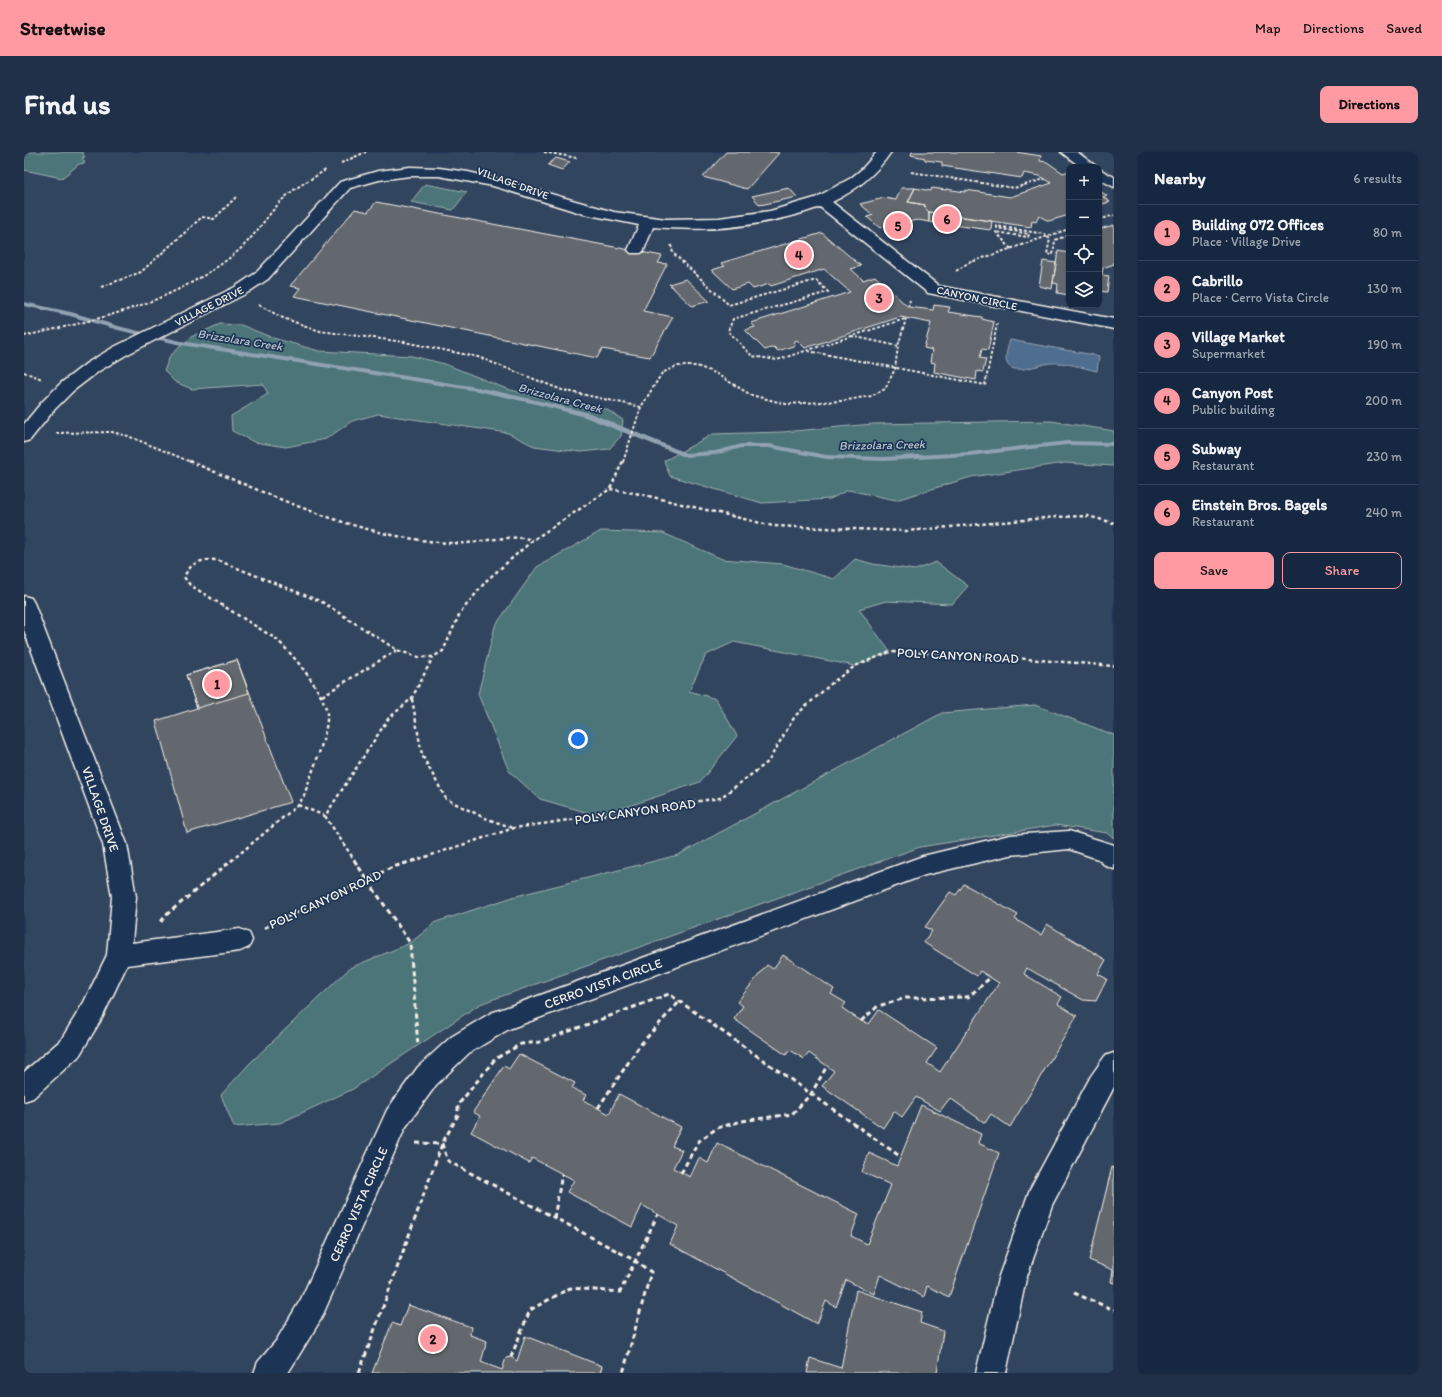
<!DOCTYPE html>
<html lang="en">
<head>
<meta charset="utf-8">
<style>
	:root { --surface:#162841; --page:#1f3048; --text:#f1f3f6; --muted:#9ea6b1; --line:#35445a; --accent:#ff9aa2 }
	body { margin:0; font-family:Itim,sans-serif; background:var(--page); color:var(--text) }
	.controls { position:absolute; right:12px; top:12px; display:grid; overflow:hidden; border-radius:8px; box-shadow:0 1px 3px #0004 }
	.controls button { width:36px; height:36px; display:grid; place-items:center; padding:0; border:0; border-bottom:1px solid var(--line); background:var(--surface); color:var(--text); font:20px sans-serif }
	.you { position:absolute; left:554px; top:587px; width:14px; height:14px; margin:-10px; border:3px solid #fff; border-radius:50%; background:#1a73e8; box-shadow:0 0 0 6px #1a73e833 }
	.badge { display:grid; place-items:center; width:26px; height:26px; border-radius:50%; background:var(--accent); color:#111; font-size:13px; font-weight:700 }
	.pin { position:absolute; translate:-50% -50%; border:2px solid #fff; box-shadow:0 1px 4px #0006 }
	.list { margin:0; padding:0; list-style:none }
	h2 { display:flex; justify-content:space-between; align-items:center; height:52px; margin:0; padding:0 16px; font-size:17px }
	h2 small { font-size:13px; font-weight:400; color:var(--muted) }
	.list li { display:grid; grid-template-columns:26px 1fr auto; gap:12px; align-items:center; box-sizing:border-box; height:56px; padding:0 16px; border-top:1px solid var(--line) }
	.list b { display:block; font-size:15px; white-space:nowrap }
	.list p { margin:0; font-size:13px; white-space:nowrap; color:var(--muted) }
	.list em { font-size:13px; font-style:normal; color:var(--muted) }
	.actions { display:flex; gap:8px; padding:12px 16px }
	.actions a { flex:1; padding:9px 0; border:1px solid var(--accent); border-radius:8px; text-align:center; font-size:14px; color:var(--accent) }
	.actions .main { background:var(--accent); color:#111 }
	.icon { flex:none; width:22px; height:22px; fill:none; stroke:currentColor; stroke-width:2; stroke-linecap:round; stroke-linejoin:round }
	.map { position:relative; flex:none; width:1090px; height:1221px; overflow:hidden; border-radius:8px }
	header { display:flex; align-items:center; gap:24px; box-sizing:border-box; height:56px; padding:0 20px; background:var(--accent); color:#111 }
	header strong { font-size:19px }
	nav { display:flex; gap:22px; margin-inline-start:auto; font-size:14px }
	.intro { display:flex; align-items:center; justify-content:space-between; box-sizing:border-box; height:96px; padding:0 24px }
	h1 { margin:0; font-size:28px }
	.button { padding:10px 18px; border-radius:8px; background:var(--accent); color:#111; font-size:14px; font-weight:700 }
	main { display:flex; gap:24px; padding:0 24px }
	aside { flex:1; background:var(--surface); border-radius:8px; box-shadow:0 1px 3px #0004 }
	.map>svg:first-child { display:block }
	.built { fill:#32445e; fill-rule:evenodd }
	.green { fill:#4b7479; stroke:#a0b2b0 }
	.water { fill:#4f6d8f; stroke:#91a2b3 }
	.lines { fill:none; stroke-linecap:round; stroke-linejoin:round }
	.stream { fill:#91a2b3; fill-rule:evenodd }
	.building { fill:#64686e; stroke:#f4f1e8 }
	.minor-casing { stroke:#f4f1e8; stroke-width:3 }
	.path-far2 { stroke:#f4f1e8; stroke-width:2; stroke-dasharray:3 2; stroke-linecap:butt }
	.path-far1 { stroke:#f4f1e8; stroke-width:2.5; stroke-dasharray:3.5 3; stroke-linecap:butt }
	.path { stroke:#f4f1e8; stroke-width:3; stroke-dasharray:5 3.5; stroke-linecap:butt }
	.minor { fill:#1d3557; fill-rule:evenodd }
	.labels { text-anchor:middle; stroke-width:3.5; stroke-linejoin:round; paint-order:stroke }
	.far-street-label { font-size:11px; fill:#f4f1e8; stroke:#1d3557 }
	.far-water-label { font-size:12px; font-style:italic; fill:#bac3c9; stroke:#1d3557 }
	.street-label { font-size:13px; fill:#f4f1e8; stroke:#1d3557 }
</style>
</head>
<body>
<header>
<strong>Streetwise</strong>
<nav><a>Map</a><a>Directions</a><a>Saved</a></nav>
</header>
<div class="intro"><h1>Find us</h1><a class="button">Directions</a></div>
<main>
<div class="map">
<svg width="1090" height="1221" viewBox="0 0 1090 1221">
	<rect width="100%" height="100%" fill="#1d3557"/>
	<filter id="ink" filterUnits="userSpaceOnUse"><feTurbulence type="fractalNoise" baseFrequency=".025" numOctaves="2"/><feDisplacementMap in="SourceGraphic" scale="8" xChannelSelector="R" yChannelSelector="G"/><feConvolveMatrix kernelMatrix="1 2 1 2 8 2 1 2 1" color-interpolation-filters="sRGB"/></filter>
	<g filter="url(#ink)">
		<path class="built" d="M0 0H1090V1221H0ZM1045 15H1075V153H1045Z"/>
		<path class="green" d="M0 0H58L61 5 58 6 61 11 55 12 38 26 0 18Z
			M401 32 443 40 429 58 387 50Z
			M196 172 217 173 249 186 295 199 388 204 421 212 483 237 549 254 582 257 599 268 597 284 585 297 557 300 510 294 484 281 354 262 328 269 302 287 262 295 230 290 208 279 207 264 244 242 239 232 168 237 151 230 140 219 146 204 167 185Z
			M1027 269 1090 279V314L1041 311 947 325 872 348 824 338 806 347 738 351 646 324 640 309 689 282 759 280 849 272Z
			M577 379 639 381 698 407 759 412 810 427 831 407 849 412 891 418 912 410 944 434 928 452 862 449 835 457 866 500 831 514 710 490 682 503 665 539 692 547 713 584 676 630 575 664 516 647 485 619 454 542 471 474 513 415Z
			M1011 553 1090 583V686L1083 681 1032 673 896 695 456 852 329 937 256 971 210 975 197 943 226 911 326 816 386 791 412 770 492 744 654 703 918 561Z"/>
		<path class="water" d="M986 188 1075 204 1073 219C1059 216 1042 210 1027 211 1017 211 982 228 982 206 982 201 984 194 986 188Z"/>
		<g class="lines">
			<path class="stream" d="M0 150 47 160 98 175 157 189 453 235 512 248 566 261 662 301 691 299 718 292H745L802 303 860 305 945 300 1043 289 1090 290V294L1043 293 945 304 860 309 802 307 745 296H718L691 303 661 305 561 265 512 252 453 239 157 193 94 178 46 164 0 154Z"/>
		</g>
		<path class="building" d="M702 0H750L755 1 723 37 679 25Z
			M888 0H992L1017 4 1016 9 1023 10 1039 21 1045 19V63L1025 69 1015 64 1012 70 1008 69 1007 75 905 60 901 56V53L884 50 891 36 907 39 908 36 922 38V37L941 40 942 38 986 45 1028 31 1016 24 1000 21 998 26 918 14V10L901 8V6L887 3Z
			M532 6 546 10 538 18 524 13Z
			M765 36 773 45 736 53 728 44Z
			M877 36H891L884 50 901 53V56L905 60V70L894 68 878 71 883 75 867 81 859 75 856 76 843 65 849 63 836 52 860 46 872 48Z
			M1075 38 1083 44 1079 45 1086 50 1075 53Z
			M352 50 638 104 634 111 643 112 619 159 649 165 626 205 578 197 573 206 270 144 276 136 266 134 331 57 344 60Z
			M905 60 968 69 967 78 905 70Z
			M1090 73V112L1079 116 1078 123 1085 124 1083 140 1075 139V77Z
			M798 81 837 114 827 117 839 128 851 124 884 155 909 158 910 153 926 155 924 160 958 165V167L970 170 964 198 958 197 956 206 962 207 959 220 953 219 952 228 910 220 911 211 906 210 908 198 900 196 907 171 876 165 781 196 773 188 769 190 772 193 754 199 750 195 741 198 721 178 731 175 727 171 826 140 800 117 747 134 745 132 729 137 724 132 708 137 688 118 701 114 697 111Z
			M1034 99 1045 101V143L1033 141 1034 132 1029 131Z
			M1019 109 1032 111 1028 137 1015 134Z
			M662 127 685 149 668 154 645 132Z
			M213 508 267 650 163 681 132 569 173 556 162 523Z
			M213 508 225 541 173 556 162 523Z
			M940 732 994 763 991 767 1017 783 1023 772 1082 808 1074 822 1083 827 1072 849 1059 848 1003 816 1000 822 1038 845 1034 852 1053 864 986 975 967 962 961 971 926 946 916 959 892 945 878 965 870 959 859 976 798 934 810 919 785 901 780 907 766 898 762 903 710 867 719 854 713 850 743 813 749 817 759 803 810 837 807 842 822 851 818 856 837 869 845 872 855 858 913 896 903 911 916 920 975 831 956 819 953 824 899 790 908 779 901 775 926 740 932 743Z
			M495 902 551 931 548 936 562 943 559 948 585 962 595 942 657 975 648 994 658 998 649 1016 666 1025 675 1006 684 1011 693 991 835 1062 827 1084 843 1092 867 1033 838 1020 845 1001 873 1014 897 953 957 982 954 991 975 1001 925 1145 903 1134 900 1145 856 1123 850 1142 822 1128 812 1155 802 1149 793 1172 646 1092 654 1074 618 1053 608 1075 543 1040 550 1028 508 1006 505 1011 447 980 456 964 449 960 480 914 485 917Z
			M1088 1015 1090 1016V1131L1087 1130 1089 1118 1065 1108Z
			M832 1138 898 1160 896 1171 919 1179 913 1221H783L786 1206 817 1216Z
			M384 1153 447 1175 446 1183 463 1189 457 1210 478 1218 482 1206 487 1205 493 1209 501 1184 578 1214 576 1221H348L368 1171 376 1174Z"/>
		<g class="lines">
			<g class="minor-casing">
				<path id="minor" d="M853 0H867C852 22 833 38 808 50L915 134 1090 167V177L904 141 796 55C744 74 685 80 629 75L620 98 617 101H607L604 98 615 73 560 62 469 34 415 24H386L355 28 326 36 244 127 223 141 102 203 75 219 49 239 30 258 6 288 0 290V272L18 250 37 231 63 211 90 195 211 135 232 121 316 30 354 19 386 15 415 16 444 20 478 28 590 60 642 67 695 66 746 59 791 46 827 26 838 17Z
					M1037 0H1053L1073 15H1057Z
					M1075 17 1090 25V35L1075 27Z
					M0 444 7 446 10 451 103 692 112 745 108 791 216 777 225 781 228 788 225 795 216 799 103 813 78 866 55 904 9 946 0 949V920L37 888 60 850 83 803 88 745 79 692 0 478Z
					M1045 679 1090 693V717L1082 714 1074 707 1045 697 986 703 901 723 485 877 445 901 412 933 381 976 297 1167 264 1221H230L234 1210 252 1189 277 1147 363 958 394 915 427 885 467 861 899 704 986 683Z
					M1090 901V935L1028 1053 1002 1127 982 1221H952L974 1127 1006 1037 1067 924 1081 904Z"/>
			</g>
			<path class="path-far2" d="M520 0 553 6
				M317 11 342 0
				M887 20 990 36 1021 27
				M1075 68 1090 63
				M647 93 649 101 705 153 792 128 804 140 709 167 704 179 728 204 753 208 881 167
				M987 97 972 80 1004 85 1005 82 973 76V74L1020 82 1026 87 1023 102 1029 103 1031 88 1045 83
				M932 119 944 111 1045 77
				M77 135 117 120 178 65 190 67 212 45
				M235 153 259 166 296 179 380 190 454 205 538 238 617 255
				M884 155 886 148
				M0 184C73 168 147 152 208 104 228 89 241 66 258 48 271 35 288 27 303 17
				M827 184 874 194
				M784 199 961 233 973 172
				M0 220 18 227
				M32 281 88 280 104 284 167 310
				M599 310 617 255 638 221 653 214H673L691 221 727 243 762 252 817 249 847 244 861 237 871 217 874 194 882 167"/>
			<path class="path-far1" d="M165 309C240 340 316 377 397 388 412 390 428 392 443 391 464 389 488 382 509 388
				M586 337 616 342 749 374 883 379 1032 365 1064 364 1090 371
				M298 544 373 498
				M388 547 398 603 422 647 461 666 489 676
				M274 653 301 664 364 567 388 546 409 505
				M301 664 331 709
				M207 709 274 653 280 644C286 624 305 581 303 562 301 541 268 501 252 487L166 433 160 425C167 410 177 407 193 408L298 450 373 498 394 505H409L419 499 436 461 463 428 509 388 586 337 599 309
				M389 709 490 676 696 646 744 610 771 564 809 530 831 514 866 500 941 502 1090 514"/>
			<path class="path" d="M330 708 386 791 394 894
				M137 770 141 764 208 708
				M240 776 369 715 392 708
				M837 869 854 854 882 846 944 845 966 826
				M574 956 616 893 655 850
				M392 991 418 992 424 1009 610 1108 627 1120 599 1221
				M657 1021 675 989 693 976 718 969 768 962 787 942 803 914
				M530 1066 538 1022
				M1050 1141 1090 1158
				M487 1205 506 1158 546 1136 596 1140 634 1062
				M335 1221 418 992 434 963V953L471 907 497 892 516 890 645 842 877 1005"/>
			<use href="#minor" class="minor"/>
		</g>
	</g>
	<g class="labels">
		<g class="far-street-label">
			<text transform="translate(489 31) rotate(20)" y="4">VILLAGE DRIVE</text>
			<text transform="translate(953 146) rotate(12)" y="4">CANYON CIRCLE</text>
			<text transform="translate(185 154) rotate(-27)" y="4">VILLAGE DRIVE</text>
		</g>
		<g class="far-water-label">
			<text transform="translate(216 188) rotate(9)" y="4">Brizzolara Creek</text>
			<text transform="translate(536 246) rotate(15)" y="4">Brizzolara Creek</text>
			<text transform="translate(858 293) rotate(-1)" y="4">Brizzolara Creek</text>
		</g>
		<g class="street-label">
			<text transform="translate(934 503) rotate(3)" y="5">POLY CANYON ROAD</text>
			<text transform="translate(77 657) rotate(71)" y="5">VILLAGE DRIVE</text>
			<text transform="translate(611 659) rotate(-8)" y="5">POLY CANYON ROAD</text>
			<text transform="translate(301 747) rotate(-25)" y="5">POLY CANYON ROAD</text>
			<text transform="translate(579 831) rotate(-20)" y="5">CERRO VISTA CIRCLE</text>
			<text transform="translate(334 1052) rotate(-66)" y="5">CERRO VISTA CIRCLE</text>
		</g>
	</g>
</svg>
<div class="controls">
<button>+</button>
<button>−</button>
<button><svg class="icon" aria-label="locate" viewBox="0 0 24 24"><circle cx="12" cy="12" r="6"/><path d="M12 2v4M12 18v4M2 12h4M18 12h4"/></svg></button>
<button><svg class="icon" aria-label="layers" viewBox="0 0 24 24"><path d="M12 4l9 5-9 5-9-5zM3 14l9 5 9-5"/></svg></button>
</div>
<div class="you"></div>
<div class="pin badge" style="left:193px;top:532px">1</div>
<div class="pin badge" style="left:409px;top:1187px">2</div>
<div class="pin badge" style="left:855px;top:146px">3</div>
<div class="pin badge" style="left:775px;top:103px">4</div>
<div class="pin badge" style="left:874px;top:74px">5</div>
<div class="pin badge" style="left:923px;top:67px">6</div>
</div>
<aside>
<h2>Nearby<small>6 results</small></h2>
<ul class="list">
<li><span class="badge">1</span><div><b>Building 072 Offices</b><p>Place · Village Drive</p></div><em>80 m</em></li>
<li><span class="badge">2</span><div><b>Cabrillo</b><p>Place · Cerro Vista Circle</p></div><em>130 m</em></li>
<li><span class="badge">3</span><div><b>Village Market</b><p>Supermarket</p></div><em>190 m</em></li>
<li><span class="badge">4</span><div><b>Canyon Post</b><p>Public building</p></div><em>200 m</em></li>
<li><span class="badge">5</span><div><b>Subway</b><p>Restaurant</p></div><em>230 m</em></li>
<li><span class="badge">6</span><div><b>Einstein Bros. Bagels</b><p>Restaurant</p></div><em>240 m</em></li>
</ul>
<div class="actions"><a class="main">Save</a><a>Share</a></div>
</aside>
</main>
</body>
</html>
